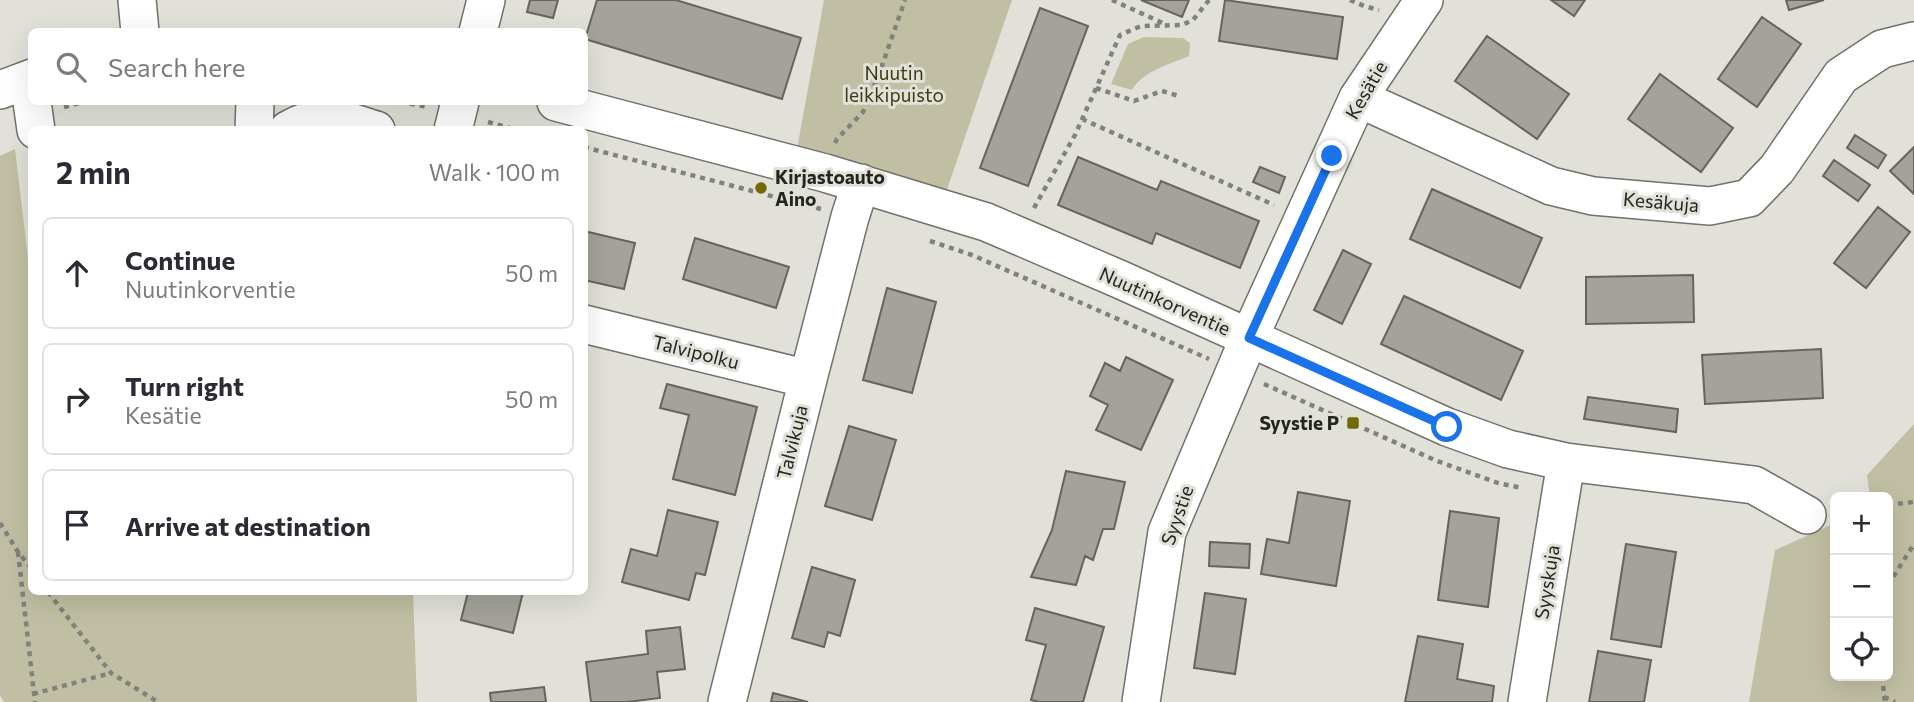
<!DOCTYPE html>
<html lang="en">
<head>
<meta charset="utf-8">
<style>
	:root { --surface:#fff; --page:#f7f7f7; --text:#2b2b33; --muted:#7c7c81; --line:#e1e1e2 }
	body { margin:0; font-family:Commissioner,sans-serif; background:var(--page); color:var(--text) }
	.controls { position:absolute; right:21px; bottom:21px; display:grid; overflow:hidden; border-radius:10px; box-shadow:0 7px 28px #0002 }
	.controls button { width:63px; height:63px; display:grid; place-items:center; padding:0; border:0; border-bottom:2px solid var(--line); background:var(--surface); color:var(--text); font:35px sans-serif }
	.stop { position:absolute; width:21px; height:21px; margin:-16px; border:5px solid #1a73e8; border-radius:50%; background:#fff }
	.stop.end { background:#1a73e8; border-color:#fff; box-shadow:0 2px 7px #0008 }
	.list { margin:0; padding:0; list-style:none }
	h2 { display:flex; justify-content:space-between; align-items:center; height:91px; margin:0; padding:0 28px; font-size:30px }
	h2 small { font-size:23px; font-weight:400; color:var(--muted) }
	.list li { display:grid; grid-template-columns:46px 1fr auto; gap:21px; align-items:center; box-sizing:border-box; height:112px; margin:0 14px 14px; padding:0 14px; border:2px solid var(--line); border-radius:10px }
	.list b { display:block; font-size:26px; white-space:nowrap }
	.list p { margin:0; font-size:23px; white-space:nowrap; color:var(--muted) }
	.list em { font-size:23px; font-style:normal; color:var(--muted) }
	.icon { flex:none; width:38px; height:38px; fill:none; stroke:currentColor; stroke-width:2; stroke-linecap:round; stroke-linejoin:round }
	.map { position:relative; flex:none; width:1914px; height:702px; overflow:hidden }
	.search { position:absolute; background:var(--surface); box-shadow:0 7px 28px #0002; left:28px; top:28px; width:560px; height:77px; display:flex; align-items:center; gap:18px; box-sizing:border-box; padding:0 24px; border-radius:10px; color:var(--muted); font-size:26px }
	.panel { position:absolute; background:var(--surface); box-shadow:0 7px 28px #0002; left:28px; top:126px; width:560px; height:469px; border-radius:10px }
	.map>svg:first-child { display:block }
	.green { fill:#c1bfa3 }
	.building { fill:#a4a39b; stroke:#65645d; stroke-width:2 }
	.lines { fill:none; stroke-linecap:round; stroke-linejoin:round }
	.minor-casing { stroke:#72716a; stroke-width:40 }
	.path { stroke:#82827c; stroke-width:4.5; stroke-dasharray:5 5; stroke-linecap:butt }
	.minor { stroke:#fff; stroke-width:37 }
	.route { stroke:#1a73e8; stroke-width:9 }
	.poi-dot { fill:#716902; stroke:#e2e1d9; stroke-width:2.5 }
	.labels { text-anchor:middle; stroke-width:6; stroke-linejoin:round; paint-order:stroke }
	.park-label { font-size:19px; fill:#3d390e; stroke:#e2e1d9 }
	.street-label { font-size:19px; fill:#242420; stroke:#e2e1d9 }
	.poi-label { font-size:19px; font-weight:bold; fill:#242420; stroke:#e2e1d9; text-anchor:start }
</style>
</head>
<body>
<div class="map">
<svg width="1914" height="702" viewBox="0 0 1914 702">
	<rect width="100%" height="100%" fill="#e2e1d9"/>
	<path class="green" d="M824 0H1012L943 201 795 160Z
		M1144 37 1183 38 1190 43 1189 56C1168 65 1143 71 1132 90L1111 84 1128 44Z
		M15 149 32 292V592H413L417 702H4L0 695V156Z
		M1914 424V702H1749L1775 550 1835 523V676H1888V497H1870L1867 475Z"/>
	<path class="building" d="M530 0H558L553 18 527 12Z
		M597 0H676L801 38 782 99 585 39Z
		M1141 0H1189L1182 17Z
		M1225 0 1343 17 1337 59 1219 41Z
		M1551 0H1585L1574 16Z
		M1786 0H1824L1789 10Z
		M1040 8 1088 26 1028 186 980 168Z
		M1762 17 1801 44 1757 107 1718 79Z
		M1487 36 1569 94 1537 139 1455 81Z
		M1660 74 1733 128 1701 172 1628 119Z
		M1855 135 1886 155 1878 168 1847 148Z
		M1914 147V194L1890 171Z
		M1078 157 1157 190 1161 181 1259 221 1240 268 1156 233 1152 244 1058 205Z
		M1834 160 1870 185 1858 201 1823 176Z
		M1260 167 1285 177 1279 193 1253 182Z
		M1432 189 1542 238 1520 288 1410 239Z
		M1878 207 1910 232 1866 288 1834 263Z
		M584 231 635 243 624 289 584 280Z
		M695 238 789 267 776 308 683 279Z
		M1343 250 1371 264 1342 324 1314 310Z
		M1693 275 1694 322 1586 324V277Z
		M887 288 936 302 912 393 863 380Z
		M1404 296 1523 351 1501 400 1381 344Z
		M1821 349 1823 398 1705 404 1702 355Z
		M1126 357 1173 380 1141 450 1096 430 1108 405 1090 396 1105 363 1120 371Z
		M667 384 757 407 735 495 673 479 689 415 660 408Z
		M1588 397 1678 409 1676 432 1584 419Z
		M849 426 896 440 872 520 825 506Z
		M1066 471 1125 482 1114 529H1103L1093 560 1085 556 1076 585 1031 577 1052 530Z
		M1298 492 1350 501 1336 586 1261 574 1267 539 1289 543Z
		M668 510 718 522 705 575 696 573 689 600 622 582 631 549 657 556Z
		M1450 511 1499 518 1488 607 1438 600Z
		M1210 542 1250 544 1249 568 1209 566Z
		M1626 544 1676 552 1661 647 1611 639Z
		M812 567 855 580 840 636 828 632 824 647 792 638Z
		M468 592H523L513 633 461 620Z
		M1205 593 1246 599 1235 674 1194 668Z
		M1035 608 1104 627 1083 702H1039L1031 700 1046 645 1026 640Z
		M680 627 685 669 657 672 660 698 627 702H591L586 662 648 654 646 631Z
		M1418 636 1463 644 1457 679 1494 686 1492 702H1405Z
		M1598 651 1651 660 1644 702H1589Z
		M544 687 546 702H491L490 693Z
		M773 693 808 702H771Z"/>
	<g class="lines">
		<g class="minor-casing">
			<path id="minor" d="M137 0 140 32
				M478 32 486 0
				M0 90 32 78
				M1358 98 1551 186 1593 196 1710 206 1749 198 1777 169 1841 76 1882 49 1914 41
				M32 102 36 130
				M556 102 825 173 986 222 1119 279 1447 427 1508 449 1566 462 1754 485 1807 515
				M254 130 255 102
				M288 130C325 109 340 119 376 130
				M453 130 460 102
				M584 324 808 379
				M727 702 808 379 850 217 861 183
				M1141 702 1167 532 1249 338 1358 98 1424 0
				M1527 702 1566 462"/>
		</g>
		<path class="path" d="M1112 0 1165 24
			M1350 0 1364 6 1379 10
			M1096 88 1134 101 1162 91 1179 96
			M400 102 428 107
			M64 107 84 102
			M1082 119 1274 205
			M488 122 517 130
			M835 143 837 139 863 112 878 77 905 0
			M584 147 821 209
			M1034 208 1075 135 1120 35 1141 26 1182 25 1193 20 1209 0
			M930 241 972 255 1209 359
			M1264 384 1437 461 1498 483 1522 488
			M1888 505 1914 502
			M0 523 18 552 32 569
			M18 552 35 702
			M1888 585 1914 544
			M48 592 111 673 158 702
			M1882 676 1885 702
			M33 694 111 673
			M1884 697 1895 702"/>
		<use href="#minor" class="minor"/>
	</g>
	<g class="lines">
		<path class="route" d="M1332 156 1249 338 1447 427"/>
	</g>
	<g class="poi-dot">
		<circle cx="761" cy="188" r="7"/>
		<rect x="1346" y="416" width="14" height="14" rx="3.5"/>
	</g>
	<g class="labels">
		<g class="park-label">
			<text x="894" y="80">Nuutin<tspan x="894" dy="22">leikkipuisto</tspan></text>
		</g>
		<g class="street-label">
			<text transform="translate(1366 90) rotate(-60)" y="7">Kesätie</text>
			<text transform="translate(1661 202) rotate(5)" y="7">Kesäkuja</text>
			<text transform="translate(1165 301) rotate(24)" y="7">Nuutinkorventie</text>
			<text transform="translate(696 352) rotate(14)" y="7">Talvipolku</text>
			<text transform="translate(792 442) rotate(-76)" y="7">Talvikuja</text>
			<text transform="translate(1177 515) rotate(-71)" y="7">Syystie</text>
			<text transform="translate(1547 582) rotate(-81)" y="7">Syyskuja</text>
		</g>
		<g class="poi-label">
			<text x="775" y="184">Kirjastoauto<tspan x="775" dy="22">Aino</tspan></text>
			<text x="1339" y="430" text-anchor="end">Syystie P</text>
		</g>
	</g>
</svg>
<div class="controls">
<button>+</button>
<button>−</button>
<button><svg class="icon" aria-label="locate" viewBox="0 0 24 24"><circle cx="12" cy="12" r="6"/><path d="M12 2v4M12 18v4M2 12h4M18 12h4"/></svg></button>
</div>
<div class="stop" style="left:1447px;top:427px"></div>
<div class="stop end" style="left:1332px;top:156px"></div>
<div class="search"><svg class="icon" aria-label="search" viewBox="0 0 24 24"><circle cx="10" cy="10" r="6"/><path d="M15 15l6 6"/></svg>Search here</div>
<section class="panel">
<h2>2 min<small>Walk · 100 m</small></h2>
<ul class="list">
<li><svg class="icon" aria-label="ahead" viewBox="0 0 24 24"><path d="M12 20V5M6 11l6-6 6 6"/></svg><div><b>Continue</b><p>Nuutinkorventie</p></div><em>50 m</em></li>
<li><svg class="icon" aria-label="right" viewBox="0 0 24 24"><path d="M7 20v-9h11M14 6l5 5-5 5"/></svg><div><b>Turn right</b><p>Kesätie</p></div><em>50 m</em></li>
<li><svg class="icon" aria-label="arrive" viewBox="0 0 24 24"><path d="M6 21V4h12l-3 4 3 4H6"/></svg><div><b>Arrive at destination</b></div></li>
</ul>
</section>
</div>
</body>
</html>
